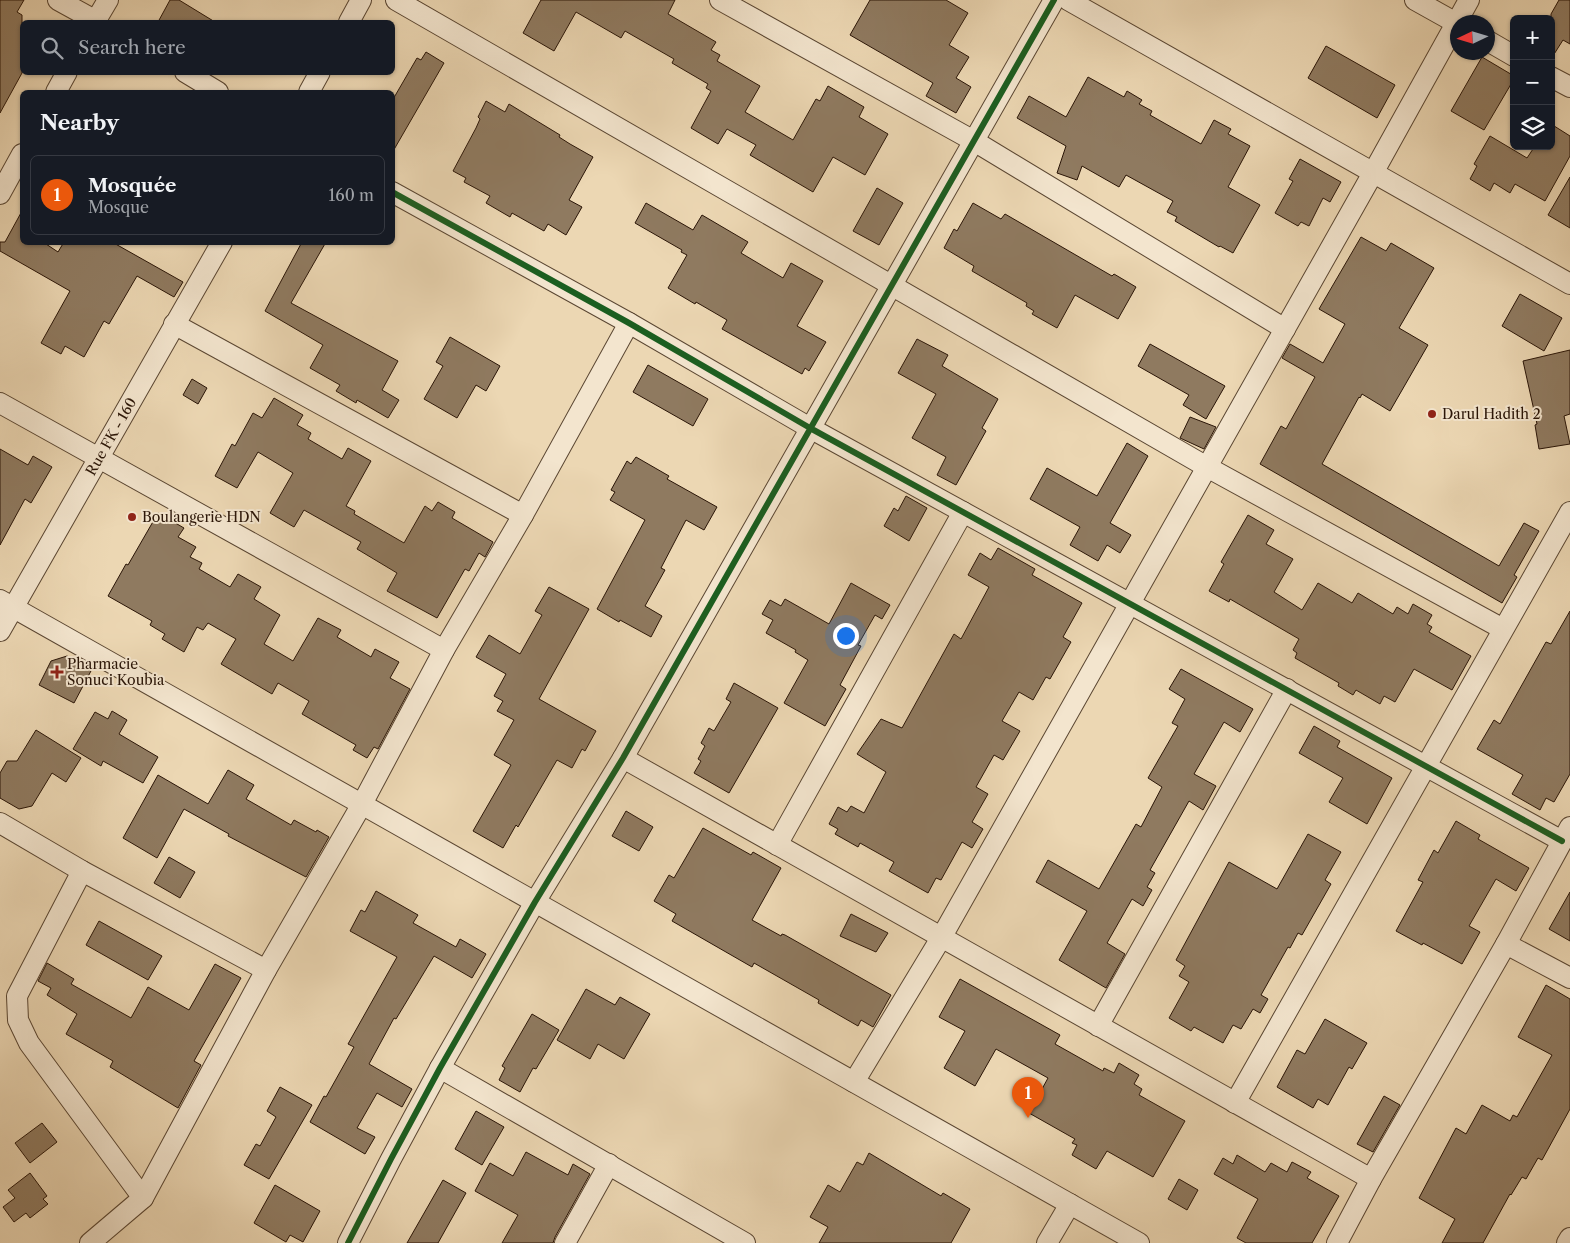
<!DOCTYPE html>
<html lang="en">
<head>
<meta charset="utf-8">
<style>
	:root { --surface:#171b24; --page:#242831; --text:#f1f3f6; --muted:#9ea1a6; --line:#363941; --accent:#ea580c }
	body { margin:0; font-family:"Libre Caslon Text",serif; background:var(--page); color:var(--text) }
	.controls { position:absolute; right:15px; top:15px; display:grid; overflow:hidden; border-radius:8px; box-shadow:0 1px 4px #0004 }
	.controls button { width:45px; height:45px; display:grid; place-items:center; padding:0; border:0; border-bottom:1px solid var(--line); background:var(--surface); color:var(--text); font:25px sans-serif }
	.compass { position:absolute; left:1450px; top:15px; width:45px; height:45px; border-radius:50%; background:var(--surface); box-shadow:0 1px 4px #0004; rotate:266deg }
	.you { position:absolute; left:845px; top:635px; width:18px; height:18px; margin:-12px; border:4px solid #fff; border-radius:50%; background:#1a73e8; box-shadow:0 0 0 8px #1a73e833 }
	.badge { display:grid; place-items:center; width:32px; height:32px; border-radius:50%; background:var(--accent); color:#fff; font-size:16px; font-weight:700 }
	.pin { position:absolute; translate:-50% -41px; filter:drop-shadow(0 1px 2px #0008) }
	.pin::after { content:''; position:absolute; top:26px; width:18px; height:15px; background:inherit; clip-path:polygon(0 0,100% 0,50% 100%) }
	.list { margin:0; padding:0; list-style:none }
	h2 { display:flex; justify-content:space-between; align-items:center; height:65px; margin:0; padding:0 20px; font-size:21px }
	h2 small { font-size:16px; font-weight:400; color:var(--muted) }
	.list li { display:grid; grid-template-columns:32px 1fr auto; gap:15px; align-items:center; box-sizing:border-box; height:80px; margin:0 10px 10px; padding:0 10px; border:1px solid var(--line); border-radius:8px }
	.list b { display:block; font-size:19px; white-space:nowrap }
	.list p { margin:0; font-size:16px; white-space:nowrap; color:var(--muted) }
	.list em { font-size:16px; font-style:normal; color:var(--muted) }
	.icon { flex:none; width:28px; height:28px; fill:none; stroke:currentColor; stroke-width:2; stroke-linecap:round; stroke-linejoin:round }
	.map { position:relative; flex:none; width:1570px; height:1243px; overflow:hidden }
	.search { position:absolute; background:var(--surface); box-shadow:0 1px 4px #0004; left:20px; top:20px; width:375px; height:55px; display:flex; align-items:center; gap:12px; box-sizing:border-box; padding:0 18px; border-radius:8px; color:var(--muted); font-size:19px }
	.panel { position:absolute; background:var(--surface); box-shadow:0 1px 4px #0004; left:20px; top:90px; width:375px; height:155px; border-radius:8px }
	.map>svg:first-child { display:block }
	.building { fill:#8f7a60; stroke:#2a1507 }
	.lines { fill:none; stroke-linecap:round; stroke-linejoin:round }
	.street-casing { stroke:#5a4632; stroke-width:22 }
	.street { stroke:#f3e5ce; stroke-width:20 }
	.cycleway-casing { stroke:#f3e5ce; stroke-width:9 }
	.cycleway { stroke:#1b5e20; stroke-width:6 }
	.poi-dot { fill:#8f2418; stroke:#f3e5ce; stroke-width:2 }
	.labels { text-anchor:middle; stroke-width:4; stroke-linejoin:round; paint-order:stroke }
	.poi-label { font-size:14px; fill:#2a1507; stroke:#f3e5ce; text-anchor:start }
	.street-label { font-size:14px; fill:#2a1507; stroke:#f3e5ce }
</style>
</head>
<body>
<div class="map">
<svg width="1570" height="1243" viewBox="0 0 1570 1243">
	<rect width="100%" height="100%" fill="#ecd7b3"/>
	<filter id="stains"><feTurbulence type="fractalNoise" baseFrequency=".004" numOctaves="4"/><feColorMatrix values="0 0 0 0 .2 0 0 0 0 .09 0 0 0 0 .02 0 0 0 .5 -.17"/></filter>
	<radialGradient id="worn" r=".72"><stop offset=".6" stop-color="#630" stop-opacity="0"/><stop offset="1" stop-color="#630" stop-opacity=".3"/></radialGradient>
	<path class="building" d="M0 0H24L17 12 22 15V73L0 113Z
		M170 0H179L215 22H158Z
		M541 0H675L668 14 716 42 711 50 720 55 717 61 760 86 745 112 793 140 816 99 820 101 828 86 864 107 859 117 888 134 865 175 833 157 813 192 750 155 756 145 727 129 718 144 691 128 711 91 706 88 708 84 672 63 674 59 625 31 621 38 576 12 554 51 523 33Z
		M870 0H946L968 13 949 45 969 57 956 78 971 87 956 113 926 96 933 83 850 35Z
		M1559 0H1570V44L1563 40 1551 59V14Z
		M1326 46 1395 85 1377 118 1308 78Z
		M426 52 444 63 392 153V101L417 58 421 60Z
		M1482 57 1514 76V79L1484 130 1451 111Z
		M1088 77 1124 97 1127 91 1142 100 1139 104 1152 111 1150 115 1201 144 1214 120 1231 129 1228 134 1250 146 1228 187 1260 205 1233 253 1220 246 1219 247 1175 221 1177 217 1167 212 1173 201 1126 175 1119 187 1082 166 1077 180 1057 173 1066 146 1017 118 1029 96 1066 117Z
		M486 101 505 112 509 104 560 135 559 137 570 144 593 157 569 200 582 207 566 235 548 224 544 231 512 213 510 217 486 203 490 196 464 182 466 178 453 171 476 128 480 119 478 117Z
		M1551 124 1570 136V156L1545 201 1515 184 1510 193 1494 183 1490 191 1470 179 1477 166 1474 164 1490 136 1527 158 1535 146H1551Z
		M1300 159 1341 182 1330 202 1323 198 1309 226 1301 222 1298 226 1275 213 1293 181 1289 179Z
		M1570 177V228L1548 215Z
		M877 188 903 203 879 245 853 231Z
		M646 203 693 230 702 215 748 242 741 253 783 278 791 263 823 281 797 326 826 342 809 371 805 368 802 374 722 329 727 320 696 302 695 304 668 288 687 255 681 252 682 250 635 223Z
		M973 203 1001 219 1005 214 1112 276 1114 274 1136 287 1118 319 1075 295 1057 328 1032 314 1034 311 1026 306 1027 303 972 271 974 266 944 248 954 229 957 231Z
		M22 211V242H43L58 252 64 242H112L183 282 174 297 137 276 109 324 104 321 84 357 65 346 61 354 41 343 70 291 0 251V242H5Z
		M1361 237 1386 251 1391 243 1434 268 1399 328 1428 345 1390 411 1362 394 1360 398 1359 397 1322 464 1499 566 1524 523 1539 531 1514 575 1517 577 1502 603 1260 464 1281 426 1286 429 1315 377 1282 358 1290 344 1323 363 1345 324 1319 309Z
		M302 242H326L291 303 398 361 382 390 399 400 388 418 357 400 356 403 336 391 340 385 310 368 323 345 265 311Z
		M1520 294 1562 318 1544 351 1502 326Z
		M450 337 500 366 486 391 476 385 457 418 424 399 443 366 436 362Z
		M917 339 948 355 942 366 998 399 982 428 986 431 956 485 937 475 946 457 912 438 936 394 898 373Z
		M1150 344 1225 386 1206 419 1183 405 1189 395 1138 366Z
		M1570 350V414L1564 416 1570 444 1539 449 1535 425 1537 424 1523 361Z
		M648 365 708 399 693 426 633 392Z
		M192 379 207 388 198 404 183 395Z
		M274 398 303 415 297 425 311 433 308 439 342 459 348 448 371 461 346 506 355 511 354 514 404 543 425 506 432 511 438 502 455 512 452 518 493 542 485 557 479 553 469 571 465 569 437 618 387 591 397 573 357 549 361 542 304 510 294 527 270 513 293 473 258 452 237 488 215 476 232 444 235 446 253 413 262 418Z
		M1190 417 1216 427 1204 449 1180 438Z
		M1127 443 1148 456 1110 523 1131 535 1120 553 1107 545 1098 561 1070 545 1080 527 1030 499 1047 468 1097 496Z
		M0 449 28 465 33 456 52 467 31 503 25 499 0 545Z
		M636 457 669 476 667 479 717 507 704 530 686 520 661 568 665 570 645 606 662 616 651 637 620 620 619 622 597 609 645 520 610 500 615 492 611 490 627 461 631 464Z
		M906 496 927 508 909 541 884 526 894 508 898 511Z
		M158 513 184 528 178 537 196 547 190 557 202 563 199 569 230 587 238 574 261 587 254 599 280 615 264 644 293 661 318 618 341 630 337 637 371 657 375 649 399 662 390 678 410 689 378 749 374 747 367 758 353 750 356 745 302 714 309 701 278 683 272 694 221 664 236 639 208 623 203 630 197 627 184 652 162 639 165 634 150 625 152 621 108 596 126 564 128 565Z
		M1248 515 1274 530 1266 544 1293 559 1274 592 1302 610 1318 583 1352 603 1358 593 1393 614 1397 607 1408 614 1413 604 1432 615 1427 624 1432 627 1429 632 1471 656 1452 690 1414 669 1395 702 1384 696 1380 704 1356 690 1353 695 1338 686 1339 683 1295 658 1297 653 1293 650 1299 639 1230 599 1229 602 1209 591 1224 564 1221 562Z
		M998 548 1035 569 1032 575 1082 603 1063 637 1071 642 1050 679 1046 677 1033 700 1019 692 1002 721 1020 731 1003 760 994 755 976 787 988 794 972 822 983 829 972 848 962 842 941 880 936 878 928 893 889 871 894 862 860 843 858 847 835 834 838 829 829 824 838 807 847 812 851 806 864 813 886 772 857 754 881 719 902 728 954 634 961 639 989 587 968 575 980 553 991 560Z
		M851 583 890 605 882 619 875 615 858 645 861 646 840 685 846 689 825 726 784 703 808 660 795 652 796 650 766 633 773 620 762 614 770 600 781 606 785 599 829 624Z
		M549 587 589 609 539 699 596 731 585 751 582 749 572 768 557 760 518 827 516 825 503 848 473 831 511 765 494 755 514 720 497 711 503 701 494 696 506 674 476 657 489 635 520 654 542 615 535 611Z
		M1570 611V774L1554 802 1546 798 1540 810 1512 794 1523 775 1477 749 1494 720 1500 724 1546 642 1551 644Z
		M67 656 92 669 74 703 39 685 51 661Z
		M1181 669 1253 709 1240 732 1224 722 1194 774 1216 786 1203 810 1189 801 1150 870 1155 873 1147 887 1152 890 1143 906 1132 899 1107 943 1125 954 1106 988 1059 960 1087 911 1036 882 1048 860 1099 889 1136 824 1141 827 1162 787 1148 778 1178 726 1172 723 1185 699 1169 689Z
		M734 683 778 708 729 793 694 773 701 761 698 759 705 746 701 743 709 728 714 731 731 702 726 699Z
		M112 711 127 720 119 734 158 757 143 783 103 761 101 766 73 749 95 712 108 719Z
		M1314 726 1340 741 1337 747 1392 778 1367 824 1329 802 1343 778 1299 753Z
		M36 730 81 758 66 782 52 773 32 806 19 809 0 798V773L7 761H17Z
		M228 770 254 785 246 799 291 825 294 820 316 832 317 830 329 837 306 877 228 836 229 834 184 809 157 858 123 838 158 775 208 804Z
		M626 811 653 827 639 851 612 836Z
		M1456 821 1480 835 1478 839 1529 868 1516 891 1496 879 1469 926 1480 932 1462 964 1423 943 1422 945 1396 931 1423 882 1418 880 1434 850 1438 853Z
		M703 828 751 855 753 852 781 868 752 920 781 936 782 934 785 935 891 995 873 1027 861 1020 858 1026 818 1003 819 1000 754 963 752 967 672 921 676 914 654 901 669 875 674 878Z
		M1308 834 1341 852 1325 880 1331 884 1302 935 1298 933 1290 948 1288 947 1261 995 1268 999 1260 1013 1253 1009 1241 1029 1233 1025 1223 1043 1194 1027 1191 1031 1169 1018 1189 982 1179 976 1185 966 1176 960 1229 862 1277 889Z
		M169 857 195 872 180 898 154 883Z
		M376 891 418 915 413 923 456 947 460 939 486 954 472 978 434 956 396 1019 394 1018 369 1064 412 1089 402 1107 377 1093 357 1128 375 1137 365 1154 310 1122 324 1096 326 1097 354 1047 348 1044 397 957 350 931 361 910 365 912Z
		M1570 892V941L1549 929Z
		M851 914 888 933 876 952 840 936Z
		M99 921 162 956 148 980 86 945Z
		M47 963 74 979 71 984 131 1018 148 987 189 1010 215 964 241 978 194 1061 201 1065 178 1108 110 1067 113 1061 66 1034 77 1014 47 995 51 988 38 981Z
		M960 979 1060 1035 1055 1044 1103 1071 1104 1068 1114 1073 1119 1063 1139 1075 1134 1084 1142 1089 1139 1095 1185 1121 1153 1177 1107 1151 1096 1169 1072 1155 1077 1145 1072 1143 1075 1139 1029 1113 1048 1078 996 1049 975 1086 944 1068 965 1031 939 1017Z
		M1546 985 1570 999V1109L1542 1160 1538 1158 1526 1179 1522 1177 1511 1195 1510 1194 1483 1243H1442L1455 1219 1419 1198 1456 1128 1466 1134 1482 1105 1510 1121 1513 1115 1517 1117 1552 1055 1518 1037Z
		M586 989 615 1005 620 997 650 1014 624 1059 598 1044 590 1059 557 1040Z
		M532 1014 559 1030 536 1069 533 1068 520 1092 499 1080 505 1068 502 1066Z
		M1325 1019 1367 1043 1352 1069 1349 1067 1328 1105 1318 1099 1313 1108 1277 1087 1297 1050 1305 1054Z
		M280 1087 312 1105 269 1179 244 1165 256 1144 260 1146 276 1117 267 1111Z
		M1384 1096 1400 1105 1373 1152 1357 1144Z
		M476 1111 504 1127 482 1165 455 1149Z
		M42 1123 57 1142 30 1163 15 1143Z
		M526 1152 568 1175 573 1164 590 1174 555 1237 553 1243H502L518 1215 475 1191 490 1163 513 1176Z
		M869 1153 941 1196 943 1193 970 1209 951 1243H819L828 1227 810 1217 828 1185 840 1192 857 1162 863 1165Z
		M1237 1155 1265 1172 1271 1163 1287 1172 1292 1162 1311 1172 1307 1178 1339 1196 1312 1243H1246L1237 1238 1258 1199 1214 1174 1223 1158 1233 1164Z
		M30 1173 47 1196 43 1199 48 1204 30 1218 26 1213 14 1222 3 1207 15 1198 8 1190Z
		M1179 1179 1198 1190 1187 1210 1168 1199Z
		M443 1180 466 1193 438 1243H407Z
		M275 1185 320 1211 303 1242 290 1235 286 1242 254 1223Z"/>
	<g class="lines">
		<g class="street-casing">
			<g id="street">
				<path d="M58 0 98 22"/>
				<path d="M396 0 1207 467 1503 629"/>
				<path d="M720 0 974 141 1285 329"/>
				<path d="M1068 0 1570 284"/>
				<path d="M1415 0 1458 24"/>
				<path d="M95 22 108 0"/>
				<path d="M349 22 361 0"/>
				<path d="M1488 41 1514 56"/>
				<path d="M185 72 218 92"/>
				<path d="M1551 77 1570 87"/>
				<path d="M56 92 67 72"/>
				<path d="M309 92 320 72"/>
				<path d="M392 192 629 323 810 428 1562 841"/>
				<path d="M0 194 22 154"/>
				<path d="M174 324 523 515"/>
				<path d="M0 403 444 650"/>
				<path d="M0 600 1139 1243"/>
				<path id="s1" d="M0 631 222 242"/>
				<path d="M623 758 1371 1179"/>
				<path d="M0 823 82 871 266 970"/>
				<path d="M777 845 963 512"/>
				<path d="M82 871 17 996 18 1020 29 1043 143 1198"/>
				<path d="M1506 944 1570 978"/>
				<path d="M1098 1026 1287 689"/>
				<path d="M440 1068 745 1243"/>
				<path d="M854 1082 941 938 1373 173 1469 0"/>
				<path d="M1235 1103 1570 512"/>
				<path d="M90 1243 143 1198 266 970 362 804 444 650 523 515 629 323"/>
				<path d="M348 1243 391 1159 440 1068 535 902 623 758 1054 0"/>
				<path d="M565 1243 609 1164"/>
				<path d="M1047 1243 1070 1204"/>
				<path d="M1337 1243 1371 1179 1506 944 1570 827"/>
				<path d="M1567 1243 1570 1238"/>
			</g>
		</g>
		<use href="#street" class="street"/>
		<g class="cycleway-casing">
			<path id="cycleway" d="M392 192 629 323 810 428 1562 841
				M348 1243 391 1159 440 1068 535 902 623 758 1054 0"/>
		</g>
		<use href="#cycleway" class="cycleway"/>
	</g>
	<g class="poi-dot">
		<circle cx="1432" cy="414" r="5"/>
		<circle cx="132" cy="517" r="5"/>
		<path d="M54.5 664.5h5v5h5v5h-5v5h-5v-5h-5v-5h5z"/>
	</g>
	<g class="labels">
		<g class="poi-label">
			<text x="1442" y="419">Darul Hadith 2</text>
			<text x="142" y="522">Boulangerie HDN</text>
			<text x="67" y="669">Pharmacie<tspan x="67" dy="16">Sonuci Koubia</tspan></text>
		</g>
		<g class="street-label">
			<text dy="5" stroke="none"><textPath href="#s1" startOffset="224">Rue FK - 160</textPath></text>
		</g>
	</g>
	<rect width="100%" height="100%" filter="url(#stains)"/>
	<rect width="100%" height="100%" fill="url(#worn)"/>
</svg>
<div class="controls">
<button>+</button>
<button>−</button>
<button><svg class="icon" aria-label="layers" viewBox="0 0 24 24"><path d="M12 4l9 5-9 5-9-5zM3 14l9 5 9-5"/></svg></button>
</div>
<svg class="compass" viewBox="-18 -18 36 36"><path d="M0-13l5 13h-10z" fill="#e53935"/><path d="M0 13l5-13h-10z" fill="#9ea1a6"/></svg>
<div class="you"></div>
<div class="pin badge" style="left:1028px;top:1118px">1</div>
<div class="search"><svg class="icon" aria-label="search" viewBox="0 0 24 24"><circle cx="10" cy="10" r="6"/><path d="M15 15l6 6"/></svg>Search here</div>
<section class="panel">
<h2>Nearby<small></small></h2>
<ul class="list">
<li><span class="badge">1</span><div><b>Mosquée</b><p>Mosque</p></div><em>160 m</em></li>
</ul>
</section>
</div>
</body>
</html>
